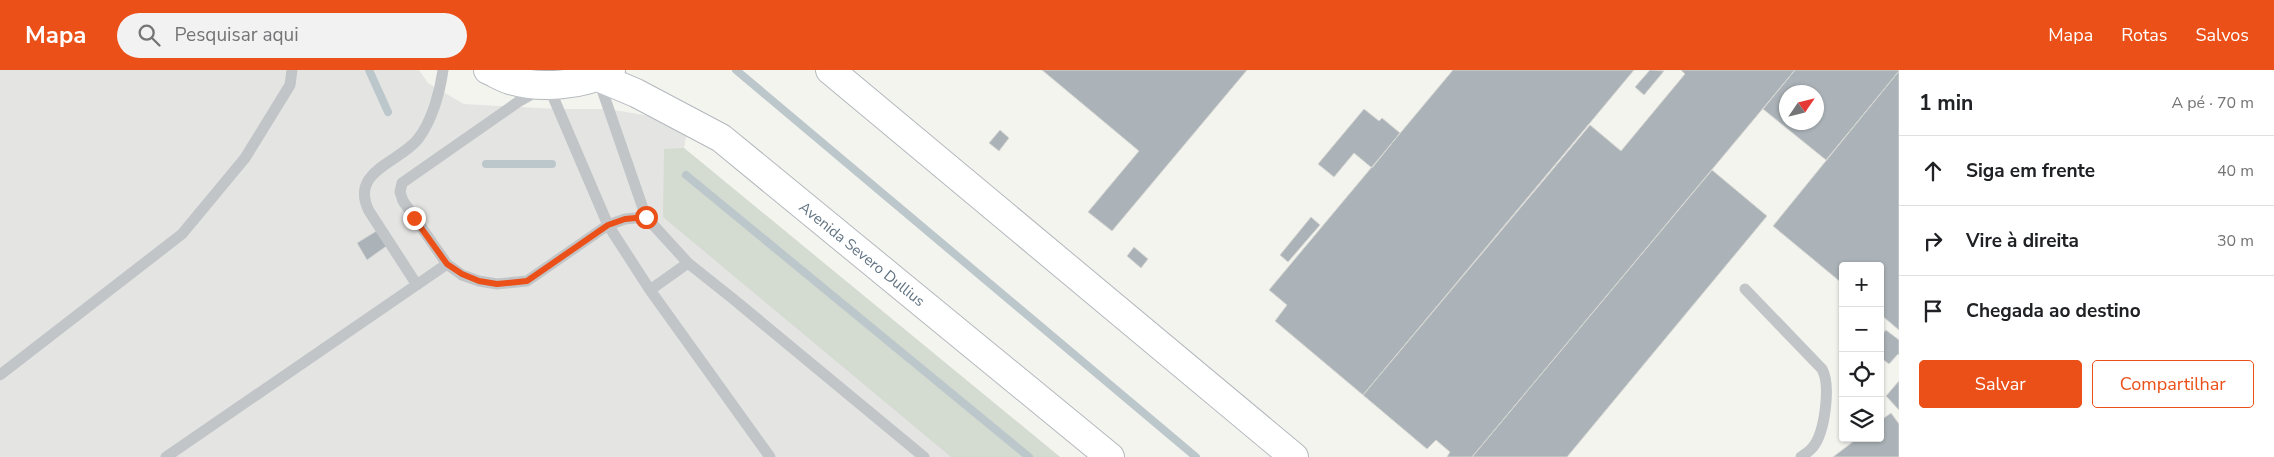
<!DOCTYPE html>
<html lang="pt">
<head>
<meta charset="utf-8">
<style>
	:root { --surface:#fff; --page:#f2f2f2; --text:#202124; --muted:#757577; --line:#e0e0e0; --accent:#eb5018 }
	body { margin:0; font-family:"Nunito Sans",sans-serif; background:var(--page); color:var(--text) }
	.controls { position:absolute; right:15px; bottom:15px; display:grid; overflow:hidden; border-radius:5px; box-shadow:0 1px 4px #0004 }
	.controls button { width:45px; height:45px; display:grid; place-items:center; padding:0; border:0; border-bottom:1px solid var(--line); background:var(--surface); color:var(--text); font:25px sans-serif }
	.compass { position:absolute; left:1779px; top:15px; width:45px; height:45px; border-radius:50%; background:var(--surface); box-shadow:0 1px 4px #0004; rotate:55deg }
	.stop { position:absolute; width:15px; height:15px; margin:-11px; border:4px solid #eb5018; border-radius:50%; background:#fff }
	.stop.end { background:#eb5018; border-color:#fff; box-shadow:0 1px 5px #0008 }
	.list { margin:0; padding:0; list-style:none }
	h2 { display:flex; justify-content:space-between; align-items:center; height:65px; margin:0; padding:0 20px; font-size:21px }
	h2 small { font-size:16px; font-weight:400; color:var(--muted) }
	.list li { display:grid; grid-template-columns:32px 1fr auto; gap:15px; align-items:center; box-sizing:border-box; height:70px; padding:0 20px; border-top:1px solid var(--line) }
	.list b { display:block; font-size:19px; white-space:nowrap }
	.list em { font-size:16px; font-style:normal; color:var(--muted) }
	.actions { display:flex; gap:10px; padding:15px 20px }
	.actions a { flex:1; padding:11px 0; border:1px solid var(--accent); border-radius:5px; text-align:center; font-size:18px; color:var(--accent) }
	.actions .main { background:var(--accent); color:#fff }
	.icon { flex:none; width:28px; height:28px; fill:none; stroke:currentColor; stroke-width:2; stroke-linecap:round; stroke-linejoin:round }
	.map { position:relative; flex:none; width:1899px; height:387px; overflow:hidden }
	header { display:flex; align-items:center; gap:30px; box-sizing:border-box; height:70px; padding:0 25px; background:var(--accent); color:#fff }
	header strong { font-size:24px }
	nav { display:flex; gap:28px; margin-inline-start:auto; font-size:18px }
	.search { width:350px; height:45px; background:var(--page); display:flex; align-items:center; gap:12px; box-sizing:border-box; padding:0 18px; border-radius:28px; color:var(--muted); font-size:19px }
	main { display:flex }
	aside { flex:1; background:var(--surface) }
	.map>svg:first-child { display:block }
	.built { fill:#e4e5e3 }
	.green { fill:#d4dbd0 }
	.lines { fill:none; stroke-linecap:round; stroke-linejoin:round }
	.stream { stroke:#bcc7cc; stroke-width:8 }
	.building { fill:#abb3b8; stroke:#d5d5d2; fill-rule:evenodd }
	.secondary-casing { stroke:#b3b8bd; stroke-width:30 }
	.service { stroke:#c1c5c8; stroke-width:11 }
	.secondary { stroke:#fff; stroke-width:28 }
	.route { stroke:#eb5018; stroke-width:6 }
	.labels { text-anchor:middle; stroke-width:5; stroke-linejoin:round; paint-order:stroke }
	.street-label { font-size:15px; fill:#617382; stroke:#fff }
</style>
</head>
<body>
<header>
<strong>Mapa</strong>
<div class="search"><svg class="icon" aria-label="search" viewBox="0 0 24 24"><circle cx="10" cy="10" r="6"/><path d="M15 15l6 6"/></svg>Pesquisar aqui</div>
<nav><a>Mapa</a><a>Rotas</a><a>Salvos</a></nav>
</header>
<main>
<div class="map">
<svg width="1899" height="387" viewBox="0 0 1899 387">
	<rect width="100%" height="100%" fill="#f4f4ef"/>
	<path class="built" d="M0 0H419L428 13 464 34 559 39H609L655 47 687 62 684 78 1060 387H0Z"/>
	<path class="green" d="M684 78 1060 387H951L663 147 664 79Z"/>
	<g class="lines">
		<path class="stream" d="M369 0 388 42
			M736 0 1196 387
			M486 94H552
			M686 105 1029 387"/>
	</g>
	<path class="building" d="M1042 0H1247L1112 161 1088 142 1139 81Z
		M1453 0H1634L1363 325 1275 251 1287 235 1269 220Z
		M1650 0 1664 1 1644 25 1635 17Z
		M1681 0H1795L1472 387H1447L1450 382 1436 370 1427 379 1363 325 1590 55 1621 81 1685 4Z
		M1795 0H1899V1L1826 90 1763 39ZM1786 22H1816V52H1786Z
		M1899 1V260L1880 244V196H1843V214L1773 156Z
		M1364 39 1379 51 1382 48 1400 63 1372 98 1354 83 1334 107 1318 94Z
		M1000 60 1009 68 999 81 989 73Z
		M1712 100 1767 146 1567 387H1472Z
		M1311 147 1320 155 1288 192 1280 185Z
		M378 160 388 175 367 190 357 173Z
		M1134 177 1148 189 1141 198 1127 186Z
		M1886 260 1899 270V285L1898 284 1889 294 1880 287V267Z
		M1899 311V340L1886 326Z
		M1891 343 1899 354V387H1833L1858 368H1880V351Z"/>
	<g class="lines">
		<g class="secondary-casing">
			<path id="secondary" d="M488 0C495 3 503 8 510 10 540 19 583 16 611 0
				M830 0 1294 387
				M598 7 636 23 721 68 1110 387"/>
		</g>
		<path class="service" d="M599 11 646 147
			M417 215 369 141C349 101 399 93 418 69 432 51 440 22 443 0
			M1745 219 1822 299C1831 315 1825 362 1813 377 1810 381 1805 384 1801 387
			M650 220 688 193
			M0 305 182 164 245 88 290 15 292 0
			M166 387 447 194
			M770 387 650 220 608 155 548 15 518 32 402 113 400 122 403 131 447 194 462 205 479 211 497 214 527 211 608 155 625 149 646 147 688 193 732 228 924 387"/>
		<use href="#secondary" class="secondary"/>
	</g>
	<g class="lines">
		<path class="route" d="M414 148 447 194 462 204 479 211 497 214 527 211 608 155 625 149 646 147"/>
	</g>
	<g class="labels">
		<g class="street-label">
			<text transform="translate(862 184) rotate(39)" y="5">Avenida Severo Dullius</text>
		</g>
	</g>
</svg>
<div class="controls">
<button>+</button>
<button>−</button>
<button><svg class="icon" aria-label="locate" viewBox="0 0 24 24"><circle cx="12" cy="12" r="6"/><path d="M12 2v4M12 18v4M2 12h4M18 12h4"/></svg></button>
<button><svg class="icon" aria-label="layers" viewBox="0 0 24 24"><path d="M12 4l9 5-9 5-9-5zM3 14l9 5 9-5"/></svg></button>
</div>
<svg class="compass" viewBox="-18 -18 36 36"><path d="M0-13l5 13h-10z" fill="#e53935"/><path d="M0 13l5-13h-10z" fill="#757577"/></svg>
<div class="stop" style="left:646px;top:147px"></div>
<div class="stop end" style="left:414px;top:148px"></div>
</div>
<aside>
<h2>1 min<small>A pé · 70 m</small></h2>
<ul class="list">
<li><svg class="icon" aria-label="ahead" viewBox="0 0 24 24"><path d="M12 20V5M6 11l6-6 6 6"/></svg><div><b>Siga em frente</b></div><em>40 m</em></li>
<li><svg class="icon" aria-label="right" viewBox="0 0 24 24"><path d="M7 20v-9h11M14 6l5 5-5 5"/></svg><div><b>Vire à direita</b></div><em>30 m</em></li>
<li><svg class="icon" aria-label="arrive" viewBox="0 0 24 24"><path d="M6 21V4h12l-3 4 3 4H6"/></svg><div><b>Chegada ao destino</b></div></li>
</ul>
<div class="actions"><a class="main">Salvar</a><a>Compartilhar</a></div>
</aside>
</main>
</body>
</html>
